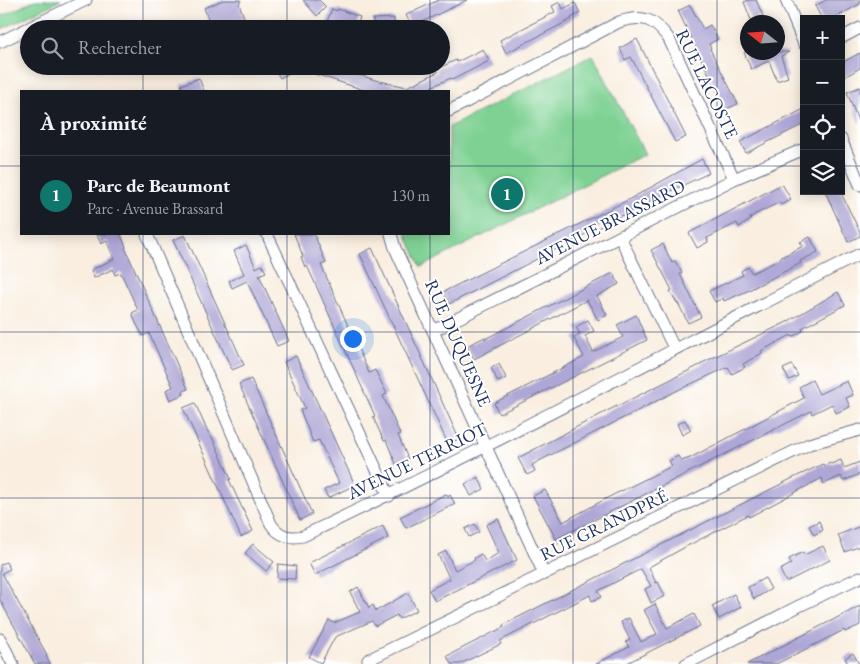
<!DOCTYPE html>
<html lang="fr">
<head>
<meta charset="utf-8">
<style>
	:root { --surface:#171b24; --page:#242831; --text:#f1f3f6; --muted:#9ea1a6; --line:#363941; --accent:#0f766e }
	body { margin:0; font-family:"EB Garamond",serif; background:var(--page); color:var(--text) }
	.controls { position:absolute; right:15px; top:15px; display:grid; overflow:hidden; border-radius:0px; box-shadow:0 2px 12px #0003 }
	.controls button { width:45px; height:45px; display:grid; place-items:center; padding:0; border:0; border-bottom:1px solid var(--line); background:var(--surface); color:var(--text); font:25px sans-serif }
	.compass { position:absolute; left:740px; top:15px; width:45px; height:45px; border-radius:50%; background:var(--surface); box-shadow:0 2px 12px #0003; rotate:287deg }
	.you { position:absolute; left:352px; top:338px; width:18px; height:18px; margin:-12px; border:4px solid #fff; border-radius:50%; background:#1a73e8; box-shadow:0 0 0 8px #1a73e833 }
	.badge { display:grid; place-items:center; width:32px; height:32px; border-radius:50%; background:var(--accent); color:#fff; font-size:16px; font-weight:700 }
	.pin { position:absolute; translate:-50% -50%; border:2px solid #fff; box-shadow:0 1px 5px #0006 }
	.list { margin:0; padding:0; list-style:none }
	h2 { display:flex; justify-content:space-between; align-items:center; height:65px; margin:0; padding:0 20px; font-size:21px }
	h2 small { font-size:16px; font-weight:400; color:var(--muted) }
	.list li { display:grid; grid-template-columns:32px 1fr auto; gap:15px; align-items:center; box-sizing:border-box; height:80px; padding:0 20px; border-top:1px solid var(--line) }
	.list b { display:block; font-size:19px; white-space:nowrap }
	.list p { margin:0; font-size:16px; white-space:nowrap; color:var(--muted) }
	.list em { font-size:16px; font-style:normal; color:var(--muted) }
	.icon { flex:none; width:28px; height:28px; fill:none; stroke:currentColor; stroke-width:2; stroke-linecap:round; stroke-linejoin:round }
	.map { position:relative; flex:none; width:860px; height:664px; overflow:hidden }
	.search { position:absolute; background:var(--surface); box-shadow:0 2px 12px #0003; left:20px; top:20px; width:430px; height:55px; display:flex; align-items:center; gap:12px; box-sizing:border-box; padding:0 18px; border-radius:28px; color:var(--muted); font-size:19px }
	.panel { position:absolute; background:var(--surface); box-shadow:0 2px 12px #0003; left:20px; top:90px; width:430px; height:145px; border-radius:0px }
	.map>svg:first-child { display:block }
	.green { fill:#7ed193; stroke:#4c8078 }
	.building { fill:#aea6d5 }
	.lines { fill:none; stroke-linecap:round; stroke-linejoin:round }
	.minor-casing { stroke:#69728b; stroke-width:13 }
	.minor { stroke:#fff; stroke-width:11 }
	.grid { fill:none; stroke:#1b2f5e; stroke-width:1; stroke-opacity:0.55 }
	.labels { text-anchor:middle; stroke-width:4; stroke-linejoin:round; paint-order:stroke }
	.street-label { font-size:18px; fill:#1b2f5e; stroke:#fff }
</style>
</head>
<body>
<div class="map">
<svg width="860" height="664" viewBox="0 0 860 664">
	<rect width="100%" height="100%" fill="#fff"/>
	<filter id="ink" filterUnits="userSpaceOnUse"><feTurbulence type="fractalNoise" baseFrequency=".02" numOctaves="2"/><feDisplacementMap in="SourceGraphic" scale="10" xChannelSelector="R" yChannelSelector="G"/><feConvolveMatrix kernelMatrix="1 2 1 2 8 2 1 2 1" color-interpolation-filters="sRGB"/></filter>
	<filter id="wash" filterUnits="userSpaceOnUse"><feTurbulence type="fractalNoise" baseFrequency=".0096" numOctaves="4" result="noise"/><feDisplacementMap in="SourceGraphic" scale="20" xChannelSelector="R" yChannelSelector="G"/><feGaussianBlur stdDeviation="1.12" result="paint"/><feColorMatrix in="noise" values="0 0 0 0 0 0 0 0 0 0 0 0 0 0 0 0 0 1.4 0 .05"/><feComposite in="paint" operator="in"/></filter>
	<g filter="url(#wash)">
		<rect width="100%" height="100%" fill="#f9eedf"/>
		<path class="green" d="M35 0H61L0 30V17Z
			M593 55 645 154 421 267 406 234H449V127Z"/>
		<g id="blocks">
			<path class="building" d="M223 0H241L239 4 246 22 230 29H212L204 8Z
				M303 0H319L326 7 317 16Z
				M439 0H467L412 27 406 15Z
				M749 0H756L763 16 751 20 744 2Z
				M826 0H860V4L832 19H822L815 6Z
				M560 2 563 9 575 3 580 13 571 18 572 19 506 53 500 40 555 12 552 6Z
				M690 5 703 29 710 25 718 39 709 44 711 48 710 49 738 104 726 109 678 11Z
				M332 9 337 11 338 9 360 17 356 29H324Z
				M394 18V29H373V19Z
				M637 39 686 137 675 142 631 57 625 60 620 48Z
				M483 49 489 61 452 80 451 78 431 87 432 89 427 91H367L312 73 314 66H338V68L375 80 407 87 438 72 437 69 456 60 457 62Z
				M744 52H789L781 56 788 77 777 81 769 61 751 69Z
				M860 53V68L841 79V63Z
				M273 66H302L280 78Z
				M199 78 204 91H184L181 85Z
				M860 87V123H859L847 92Z
				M804 109V124L746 153 740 142Z
				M702 159 709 173 660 196 449 304 443 292 628 200Z
				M782 184 791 199 781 205 780 202 754 215 750 218 751 220 739 227 737 223 707 238 708 242 697 248 689 233Z
				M825 191H840L860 232V236L848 242Z
				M97 234H123L121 235 126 247 125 248 188 389 183 391 184 394 170 400 166 390 173 387 149 333 143 336 136 323 132 313 138 310 121 273 115 275 113 269 94 278 91 270 114 259 107 241 101 244Z
				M294 234H314L326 263 321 265 369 373 375 370 387 394 383 396 400 434 398 435 408 459 396 464 386 440 384 441 373 417 375 416 309 270 307 266 305 267 301 257 303 256Z
				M185 235 244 365 232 370 173 240Z
				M810 237 818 252 800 261 801 263 745 292 724 301 723 298 715 302 709 291 743 275 741 271 748 267 752 273 781 259 780 258 803 246 800 242Z
				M663 244 672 263 675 261 682 273 680 274 701 317 688 323 678 303H677L670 291 672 290 651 250Z
				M246 245 256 268 262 265 266 272 259 275 289 341 277 346 247 281 232 288 229 281 244 274 234 251Z
				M372 248 459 439 448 444 360 254Z
				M613 273 619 284 597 296 607 315 598 320 587 300 474 359 467 346 485 337V339Z
				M838 292 845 305 802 328 803 331 792 337 791 335 761 351 762 353 743 364 745 367 732 374 728 367 680 389 539 461 532 465 535 471 527 475 518 458 611 409 702 364V363L785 323Z
				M636 315 647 340 499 414 494 403 584 357 574 338 580 334 576 327 588 320 594 331 585 336 593 352 623 337 617 325Z
				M296 356 355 485 328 498 324 490 339 483 319 440 313 442 300 410 305 408 284 362Z
				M499 364 506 378 498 382 491 368Z
				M792 365 798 376 789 380 783 369Z
				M251 379 312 514 300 520 239 384Z
				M812 380 819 394 847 381 853 395 846 398 850 407 836 413 832 404 812 414 811 411 556 539 533 496 545 490 563 522 611 496 672 466 669 461 678 456 681 461 690 458 804 398 799 387Z
				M195 403 206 428 211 437H212L231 479 229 480 253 531 241 537 183 408Z
				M685 420 691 430 682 435 677 424Z
				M841 460 844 468 860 462V474L843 481 841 476 824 484 822 478 749 517 748 515 689 545 649 567 656 583 658 582 665 596 651 603 645 589 651 586 641 569 598 591 601 597 592 601 590 595 500 641 501 644 460 664H451L447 656 504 627 503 625 791 479 823 464 824 466 830 463 831 464Z
				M478 477 484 489 471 496 465 484Z
				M446 494 448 497 450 495 455 504 406 528 400 517Z
				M498 519 517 560 435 601 429 590 450 579 438 555 446 551 455 570 475 560 474 558 481 554 485 561 499 553 486 525Z
				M819 521 823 530 814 535 809 526Z
				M475 524 479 532 469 537 465 529Z
				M383 526 388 538 315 575 309 563Z
				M858 527 860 532V546L845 552 838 535Z
				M253 544 274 562 266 571 245 553Z
				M823 546 830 560 786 582 780 570 791 564 789 559 803 552 804 555Z
				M6 562 10 569 2 573 47 655 46 656 50 664H35L0 600V565Z
				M278 564 296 566 295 579 277 578Z
				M765 578 771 589 754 599 748 587Z
				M358 587 369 608 373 605 376 611 408 593 417 610 399 619 397 615 375 626 372 621 335 637 321 663 309 657 329 620 334 623 360 612 350 592Z
				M734 594 741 607 719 619 712 606Z
				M655 604 667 628 694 614 700 626 625 664H596L629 647 626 642 630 640 621 622 629 618 641 642 657 634 644 610Z
				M860 606V625L845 632 844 630 776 664H747Z
				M853 653 859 664H848L845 658Z"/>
		</g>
	</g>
	<g filter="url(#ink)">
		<use href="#blocks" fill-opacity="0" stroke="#69728b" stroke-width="1"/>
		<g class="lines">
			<g class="minor-casing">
				<path id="minor" d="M786 0 804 44
					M841 38 860 28
					M0 42 86 0
					M449 111 619 22C644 14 654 19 669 39L734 179
					M841 139 860 185
					M147 234 271 524C279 536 289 539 303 536 491 447 675 348 860 254
					M267 234 389 496
					M391 234 395 248 544 574
					M620 237 674 348
					M433 331 734 179 804 149
					M0 639 13 664
					M368 660 809 444 860 430
					M686 664 799 606 860 577"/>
			</g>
			<use href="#minor" class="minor"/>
		</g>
	</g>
	<path class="grid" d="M143 0V29M287 0V29M430 0V29M573 0V664M717 0V664M143 66V91M287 66V91M430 66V91M0 166H21M449 166H804M841 166H860M143 234V664M287 234V664M430 234V664M0 332H860M0 498H860"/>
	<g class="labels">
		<g class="street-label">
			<text transform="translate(707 84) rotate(64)" y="6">RUE LACOSTE</text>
			<text transform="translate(610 222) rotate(-27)" y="6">AVENUE BRASSARD</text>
			<text transform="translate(458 343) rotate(66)" y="6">RUE DUQUESNE</text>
			<text transform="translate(417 461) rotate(-26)" y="6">AVENUE TERRIOT</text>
			<text transform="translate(604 525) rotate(-26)" y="6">RUE GRANDPRÉ</text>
		</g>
	</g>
</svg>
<div class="controls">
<button>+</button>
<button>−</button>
<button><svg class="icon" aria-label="locate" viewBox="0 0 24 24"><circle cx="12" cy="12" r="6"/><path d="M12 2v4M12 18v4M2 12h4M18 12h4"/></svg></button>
<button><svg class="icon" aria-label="layers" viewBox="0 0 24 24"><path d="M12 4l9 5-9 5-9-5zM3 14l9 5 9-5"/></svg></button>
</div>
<svg class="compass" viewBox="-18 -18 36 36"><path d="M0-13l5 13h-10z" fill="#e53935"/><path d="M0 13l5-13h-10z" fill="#9ea1a6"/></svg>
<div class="you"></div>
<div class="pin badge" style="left:507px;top:194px">1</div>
<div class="search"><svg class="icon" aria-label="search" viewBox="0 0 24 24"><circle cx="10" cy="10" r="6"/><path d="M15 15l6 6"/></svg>Rechercher</div>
<section class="panel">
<h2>À proximité<small></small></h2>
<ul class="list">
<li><span class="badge">1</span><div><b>Parc de Beaumont</b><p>Parc · Avenue Brassard</p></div><em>130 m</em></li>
</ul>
</section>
</div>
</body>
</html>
